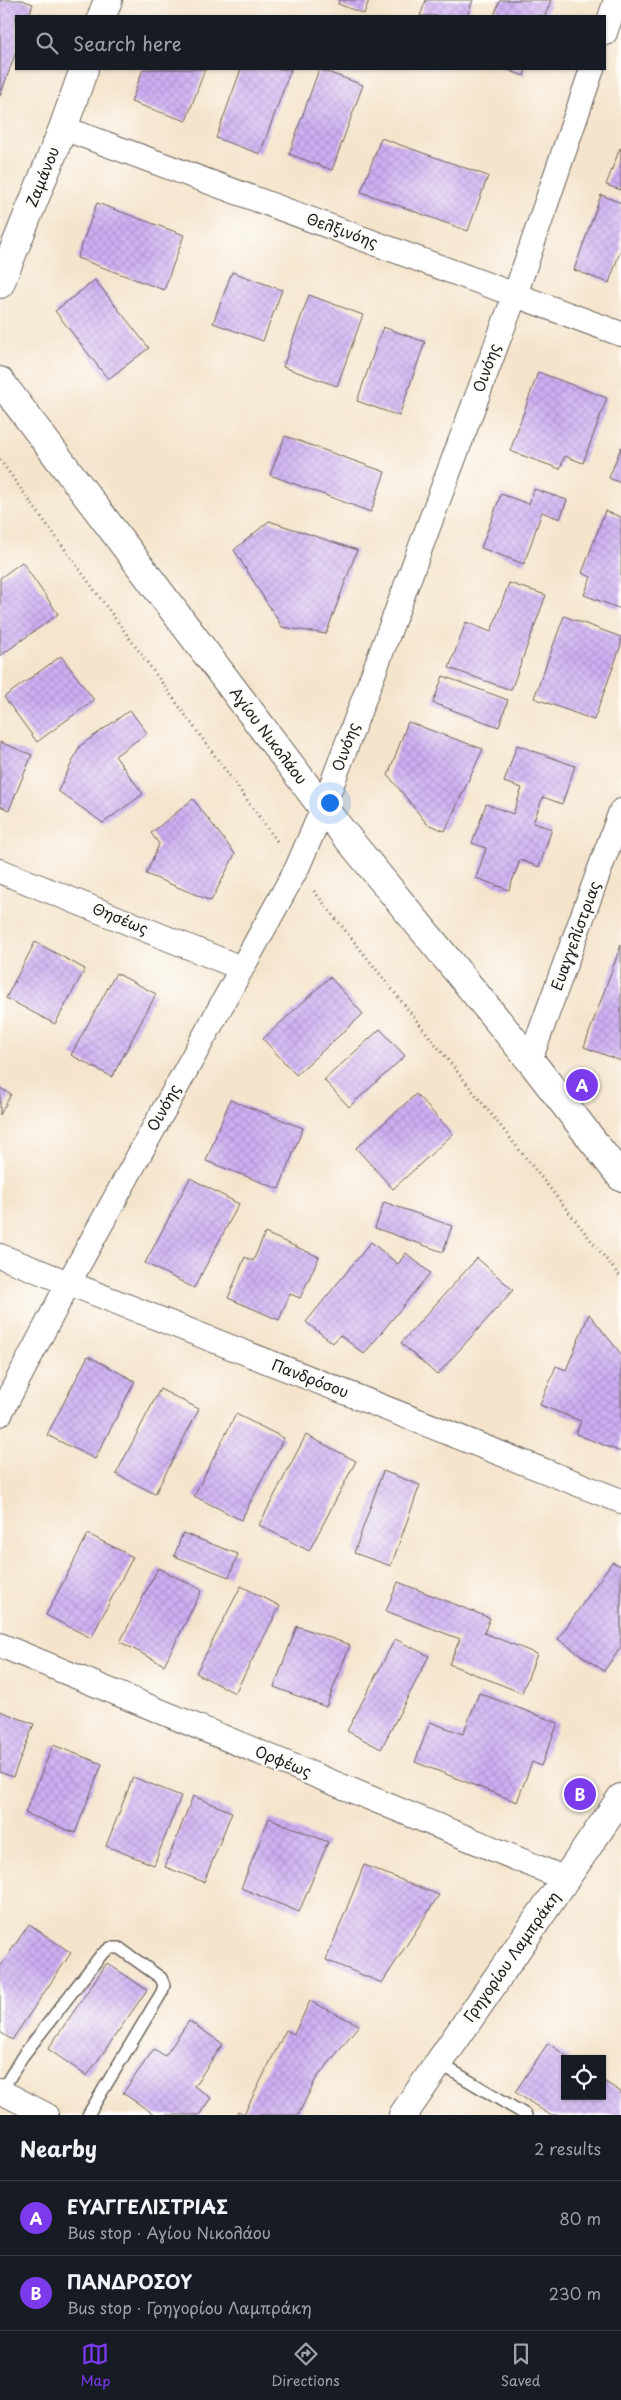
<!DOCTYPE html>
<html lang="en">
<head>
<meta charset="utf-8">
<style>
	:root { --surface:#171b24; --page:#20242c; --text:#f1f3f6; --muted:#9ea1a6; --line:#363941; --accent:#7c3aed }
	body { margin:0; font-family:"Playpen Sans",sans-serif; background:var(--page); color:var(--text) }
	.controls { position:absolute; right:15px; bottom:15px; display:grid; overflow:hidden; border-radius:0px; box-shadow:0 1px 4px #0004 }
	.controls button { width:45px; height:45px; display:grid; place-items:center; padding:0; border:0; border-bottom:1px solid var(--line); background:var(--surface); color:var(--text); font:25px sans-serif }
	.you { position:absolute; left:329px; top:802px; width:18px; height:18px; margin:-12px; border:4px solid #fff; border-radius:50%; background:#1a73e8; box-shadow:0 0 0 8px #1a73e833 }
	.badge { display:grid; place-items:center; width:32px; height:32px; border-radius:50%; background:var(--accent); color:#fff; font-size:16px; font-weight:700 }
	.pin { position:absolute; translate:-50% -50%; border:2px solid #fff; box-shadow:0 1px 5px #0006 }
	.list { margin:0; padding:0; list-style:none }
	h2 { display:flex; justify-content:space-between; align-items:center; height:65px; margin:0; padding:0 20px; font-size:21px }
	h2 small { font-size:16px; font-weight:400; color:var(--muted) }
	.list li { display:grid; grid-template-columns:32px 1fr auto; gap:15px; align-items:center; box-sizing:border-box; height:75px; padding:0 20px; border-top:1px solid var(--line) }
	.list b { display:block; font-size:19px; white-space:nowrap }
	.list p { margin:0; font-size:16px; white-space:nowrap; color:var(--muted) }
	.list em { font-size:16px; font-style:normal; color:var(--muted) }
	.icon { flex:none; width:28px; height:28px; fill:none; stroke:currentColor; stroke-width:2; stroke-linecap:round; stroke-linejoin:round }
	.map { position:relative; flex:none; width:621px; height:2115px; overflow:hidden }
	.search { position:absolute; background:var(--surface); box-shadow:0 1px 4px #0004; left:15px; right:15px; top:15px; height:55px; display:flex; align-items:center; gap:12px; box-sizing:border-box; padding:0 18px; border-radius:0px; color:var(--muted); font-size:19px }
	.sheet { height:215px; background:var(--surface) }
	nav { display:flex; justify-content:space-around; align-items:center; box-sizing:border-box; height:70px; border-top:1px solid var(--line); background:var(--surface); font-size:14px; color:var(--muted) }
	nav a { display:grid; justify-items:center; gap:2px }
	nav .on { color:var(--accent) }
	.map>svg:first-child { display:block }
	.building { fill:url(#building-cross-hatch) }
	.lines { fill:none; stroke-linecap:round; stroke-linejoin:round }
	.lane-casing { stroke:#68625a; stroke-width:14 }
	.street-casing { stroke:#68625a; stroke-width:26 }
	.secondary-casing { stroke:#68625a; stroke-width:30 }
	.path { stroke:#68625a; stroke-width:3; stroke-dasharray:1 4; stroke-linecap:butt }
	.lane { stroke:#fff; stroke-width:11 }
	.street { stroke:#fff; stroke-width:24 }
	.secondary { stroke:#fff; stroke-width:28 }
	.labels { text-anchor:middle; stroke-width:4; stroke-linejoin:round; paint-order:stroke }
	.street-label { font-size:15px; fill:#1c1c1c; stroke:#fdfcf7 }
</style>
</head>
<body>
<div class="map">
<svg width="621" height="2115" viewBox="0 0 621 2115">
	<defs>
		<pattern id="building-cross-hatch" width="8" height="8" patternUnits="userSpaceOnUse" patternTransform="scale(1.25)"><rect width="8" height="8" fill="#ceaef3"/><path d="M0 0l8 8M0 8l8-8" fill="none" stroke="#b095d0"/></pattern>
	</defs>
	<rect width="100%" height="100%" fill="#fdfcf7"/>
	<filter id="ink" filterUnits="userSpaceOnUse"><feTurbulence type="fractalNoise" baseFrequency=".02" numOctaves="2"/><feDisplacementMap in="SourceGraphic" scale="10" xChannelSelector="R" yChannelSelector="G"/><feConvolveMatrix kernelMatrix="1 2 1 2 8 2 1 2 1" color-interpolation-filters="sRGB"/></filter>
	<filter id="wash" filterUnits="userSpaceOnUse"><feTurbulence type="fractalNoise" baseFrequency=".0096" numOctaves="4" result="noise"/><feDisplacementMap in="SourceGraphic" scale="20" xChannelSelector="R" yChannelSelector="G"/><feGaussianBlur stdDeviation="1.12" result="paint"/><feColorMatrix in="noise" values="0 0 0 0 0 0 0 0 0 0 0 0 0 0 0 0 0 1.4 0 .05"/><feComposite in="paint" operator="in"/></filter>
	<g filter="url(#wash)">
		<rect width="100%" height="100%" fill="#f5e4cc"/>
		<g id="blocks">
			<path class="building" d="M0 0H22L33 4 29 16H16V52L0 96Z
				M339 0H369L364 14 338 4Z
				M426 0H473L467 16H420Z
				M500 0H551L545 16H494Z
				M143 69H205L186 121 131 102Z
				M241 69H291L260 154 216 138Z
				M319 69 363 85 332 170 289 154Z
				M505 69H526L524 76Z
				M381 138 488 176 468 231 361 192Z
				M620 148 621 149V190L606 185Z
				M601 195 621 203V249L609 283 574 270Z
				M97 203 184 235 164 290 77 258Z
				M232 272 282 290 263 341 213 323Z
				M95 280 149 348 108 379 55 311Z
				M309 295 363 315 337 386 283 367Z
				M383 327 425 342 399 416 357 401Z
				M538 372 607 398 583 463 565 456 560 469 510 451Z
				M285 436 385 472 371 512 270 475Z
				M621 447V483L609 478Z
				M534 489 567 500 560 519 542 512 524 564 481 548 501 494 529 504Z
				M605 511 621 517V609L584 595 591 577 582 573Z
				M269 521 357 550 326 634 282 627 234 550Z
				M22 562 58 614 0 656V578Z
				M509 583 546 595 511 690 449 668 466 622 491 632Z
				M564 616 621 637V645L594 720 534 698Z
				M61 656 94 700 37 742 4 697Z
				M443 676 508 700 499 727 433 703Z
				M130 710 147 733 115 756 143 794 103 823 58 791 80 746Z
				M408 722 483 749 445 831 427 824 388 775Z
				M0 742 32 755 9 810 0 806Z
				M517 745 575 766 562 804 543 797 533 823 552 829 539 867 520 860 509 890 476 878 486 848 472 843 486 804 513 814 522 788 504 782Z
				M193 799 235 854 211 901 146 874 159 844 151 833Z
				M35 942 85 969 55 1024 6 998Z
				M621 945V1061L584 1047Z
				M116 973 156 994 112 1077 71 1055Z
				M330 977 363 1014 296 1075 263 1039Z
				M380 1029 405 1056 349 1107 324 1080Z
				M0 1088 11 1094 0 1115Z
				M416 1094 453 1134 393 1189 356 1148Z
				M230 1100 303 1128 279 1189 206 1161Z
				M190 1178 239 1204 194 1288 145 1263Z
				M384 1202 452 1226 443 1252 375 1228Z
				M265 1233 319 1257 300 1298 290 1294 279 1320 228 1298 245 1257 253 1261Z
				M371 1242 398 1264 406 1253 430 1273 364 1354 340 1335 333 1343 306 1322Z
				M477 1258 513 1290 437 1375 401 1343Z
				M589 1314 621 1354V1452L576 1434 581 1421 540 1405 556 1366 566 1370Z
				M88 1356 135 1381 95 1459 47 1435Z
				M160 1389 199 1409 155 1494 116 1474Z
				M236 1414 284 1438 241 1520 194 1496Z
				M306 1435 356 1461 309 1551 259 1525Z
				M383 1471 420 1485 391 1566 354 1553Z
				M183 1533 238 1554 229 1577 174 1556Z
				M88 1534 133 1557 91 1638 46 1615Z
				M612 1562 621 1566V1647L604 1671 558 1639Z
				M158 1568 202 1590 164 1665 120 1642Z
				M398 1582 490 1618 484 1633 537 1654 522 1693 449 1664 460 1639 386 1611Z
				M241 1586 280 1606 235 1693 196 1673Z
				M297 1626 350 1645 326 1707 274 1687Z
				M395 1639 429 1656 381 1749 347 1731Z
				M479 1693 558 1723 541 1766 532 1762 517 1802 415 1762 430 1722 463 1734Z
				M0 1711 34 1724 13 1777 0 1772Z
				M53 1745 102 1764 75 1833 25 1813Z
				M133 1777 181 1796 154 1865 106 1846Z
				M193 1796 232 1812 204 1882 165 1867Z
				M269 1818 328 1842 299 1912 241 1888Z
				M364 1865 439 1895 382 1983 326 1960Z
				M29 1924 71 1953 12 2040 0 2032V1967Z
				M107 1963 147 1990 87 2076 48 2049Z
				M310 2001 359 2025 316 2079 298 2115H236L238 2111 244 2114 286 2030 294 2034Z
				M189 2021 223 2044 194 2086 211 2098 199 2115H155L123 2093 154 2049 165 2056Z
				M548 2043 571 2059H565V2096H602V2080L621 2092V2115H550L515 2092Z"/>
		</g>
	</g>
	<g filter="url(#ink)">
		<use href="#blocks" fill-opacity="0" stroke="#68625a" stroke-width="1"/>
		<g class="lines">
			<g class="lane-casing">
				<path id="lane" d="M439 2063 526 2115
					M1 2092 22 2057 101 1955 110 1948H119L161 1978 164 1985 162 1992 88 2115"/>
			</g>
			<g class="street-casing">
				<path id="street" d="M605 33 616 0
					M63 128 621 334
					M0 871 241 968
					M530 1060 621 811
					M0 1256 621 1501
					M0 1414 68 1284 297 868 323 808 515 295 592 69
					M0 1645 566 1879
					M0 2091 46 2115"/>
			</g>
			<g class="secondary-casing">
				<path id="secondary" d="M102 16 108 0
					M0 284 63 128 84 69
					M0 381 323 808 530 1060 621 1177
					M403 2115 621 1798"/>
			</g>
			<path class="path" d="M0 460 279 844
				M314 891 621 1278"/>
			<use href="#lane" class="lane"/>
			<use href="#street" class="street"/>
			<use href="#secondary" class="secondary"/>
		</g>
	</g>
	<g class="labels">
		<g class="street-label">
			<text transform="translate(43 177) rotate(-68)" y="5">Ζαμάνου</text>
			<text transform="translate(342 231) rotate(20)" y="5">Θελξινόης</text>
			<text transform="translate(487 368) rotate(-70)" y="5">Οινόης</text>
			<text transform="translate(268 736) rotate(53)" y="5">Αγίου Νικολάου</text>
			<text transform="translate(346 747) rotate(-70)" y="5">Οινόης</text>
			<text transform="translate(120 919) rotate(22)" y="5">Θησέως</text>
			<text transform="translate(576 936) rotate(-70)" y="5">Ευαγγελίστριας</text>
			<text transform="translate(164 1108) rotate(-61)" y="5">Οινόης</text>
			<text transform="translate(310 1379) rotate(21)" y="5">Πανδρόσου</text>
			<text transform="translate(283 1762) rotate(22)" y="5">Ορφέως</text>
			<text transform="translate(512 1957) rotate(-55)" y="5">Γρηγορίου Λαμπράκη</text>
		</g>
	</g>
</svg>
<div class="controls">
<button><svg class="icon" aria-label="locate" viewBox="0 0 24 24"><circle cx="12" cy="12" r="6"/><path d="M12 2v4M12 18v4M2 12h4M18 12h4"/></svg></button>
</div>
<div class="you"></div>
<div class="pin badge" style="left:582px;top:1085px">A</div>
<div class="pin badge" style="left:580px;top:1794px">B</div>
<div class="search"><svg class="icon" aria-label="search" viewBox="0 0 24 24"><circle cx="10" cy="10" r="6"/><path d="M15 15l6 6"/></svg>Search here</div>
</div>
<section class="sheet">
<h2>Nearby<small>2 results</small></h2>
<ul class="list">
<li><span class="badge">A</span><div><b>ΕΥΑΓΓΕΛΙΣΤΡΙΑΣ</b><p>Bus stop · Αγίου Νικολάου</p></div><em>80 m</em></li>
<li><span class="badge">B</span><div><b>ΠΑΝΔΡΟΣΟΥ</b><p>Bus stop · Γρηγορίου Λαμπράκη</p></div><em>230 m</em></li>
</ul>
</section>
<nav>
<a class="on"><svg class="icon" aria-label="map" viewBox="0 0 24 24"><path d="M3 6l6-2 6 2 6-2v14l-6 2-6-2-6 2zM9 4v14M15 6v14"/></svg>Map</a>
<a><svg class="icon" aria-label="directions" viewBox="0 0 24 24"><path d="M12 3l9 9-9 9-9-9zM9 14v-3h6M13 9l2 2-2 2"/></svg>Directions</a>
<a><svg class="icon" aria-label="saved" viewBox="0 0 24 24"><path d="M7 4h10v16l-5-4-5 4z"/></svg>Saved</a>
</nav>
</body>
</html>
